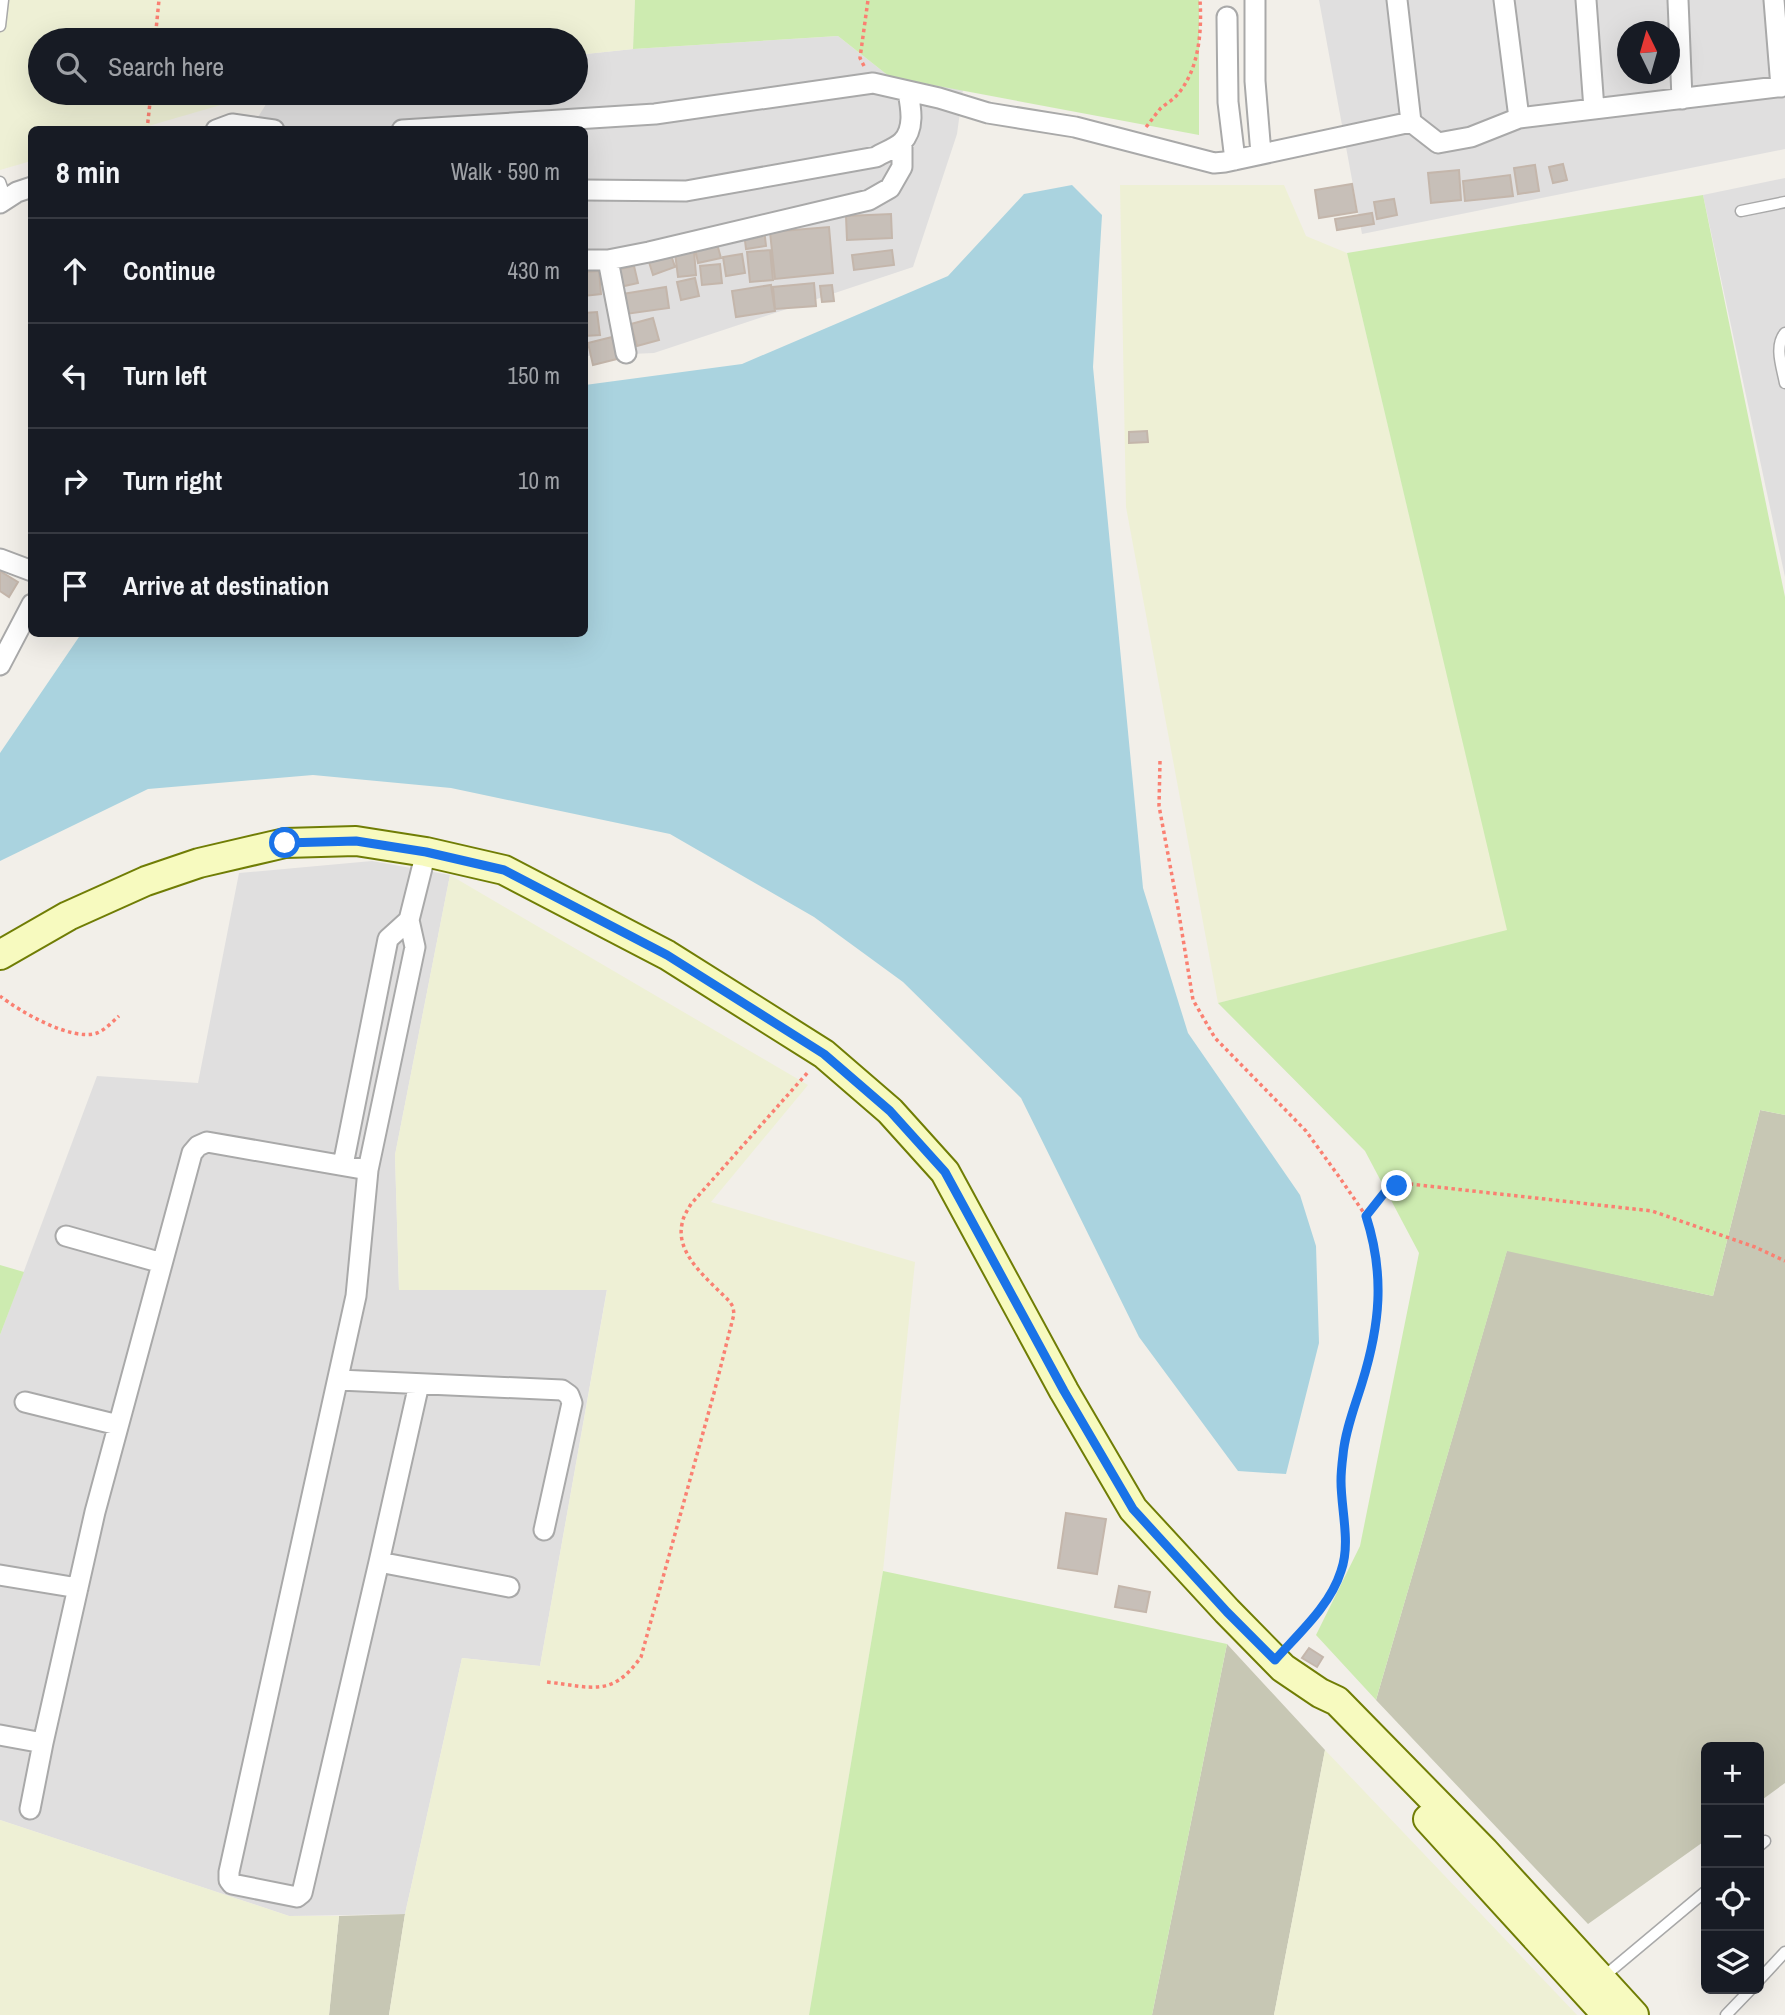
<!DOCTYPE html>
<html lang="en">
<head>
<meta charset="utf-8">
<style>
	:root { --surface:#171b24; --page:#242831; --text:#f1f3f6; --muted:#9ea1a6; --line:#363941 }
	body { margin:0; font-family:"Archivo Narrow",sans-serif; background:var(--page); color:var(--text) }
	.controls { position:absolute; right:21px; bottom:21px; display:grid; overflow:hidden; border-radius:10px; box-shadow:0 7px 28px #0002 }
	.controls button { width:63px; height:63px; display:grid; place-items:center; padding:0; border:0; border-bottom:2px solid var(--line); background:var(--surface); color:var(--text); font:35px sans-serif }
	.compass { position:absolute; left:1617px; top:21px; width:63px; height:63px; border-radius:50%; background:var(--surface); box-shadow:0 7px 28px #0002; rotate:355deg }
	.stop { position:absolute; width:21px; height:21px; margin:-16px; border:5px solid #1a73e8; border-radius:50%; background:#fff }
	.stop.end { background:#1a73e8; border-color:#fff; box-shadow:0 2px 7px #0008 }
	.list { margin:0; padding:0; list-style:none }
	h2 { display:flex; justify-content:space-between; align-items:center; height:91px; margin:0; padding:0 28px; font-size:30px }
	h2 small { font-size:23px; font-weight:400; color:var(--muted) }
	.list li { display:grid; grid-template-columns:46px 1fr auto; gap:21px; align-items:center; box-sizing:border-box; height:105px; padding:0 28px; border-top:2px solid var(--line) }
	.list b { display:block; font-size:26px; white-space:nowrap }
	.list em { font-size:23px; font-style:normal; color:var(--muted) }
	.icon { flex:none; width:38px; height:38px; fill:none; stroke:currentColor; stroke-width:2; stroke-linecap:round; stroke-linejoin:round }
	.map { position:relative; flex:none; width:1785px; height:2015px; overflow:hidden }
	.search { position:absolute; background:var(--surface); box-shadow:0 7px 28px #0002; left:28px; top:28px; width:560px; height:77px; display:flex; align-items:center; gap:18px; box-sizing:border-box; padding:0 24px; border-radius:38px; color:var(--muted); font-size:26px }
	.panel { position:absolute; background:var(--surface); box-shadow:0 7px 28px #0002; left:28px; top:126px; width:560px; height:511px; border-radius:10px }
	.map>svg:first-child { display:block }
	.residential { fill:#e0dfdf; fill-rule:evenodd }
	.construction { fill:#c7c7b4 }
	.farmland { fill:#eef0d5 }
	.grass { fill:#cdebb0 }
	.water { fill:#aad3df }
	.building { fill:#c7bfb8; stroke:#c4b6ab; stroke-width:2 }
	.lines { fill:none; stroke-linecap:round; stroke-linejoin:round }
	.lane-casing { stroke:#a9a9a9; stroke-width:13 }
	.street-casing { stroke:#a9a9a9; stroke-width:23 }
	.secondary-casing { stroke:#707d05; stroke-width:32 }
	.path { stroke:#fa8072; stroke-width:3.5; stroke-dasharray:3.5 3.5; stroke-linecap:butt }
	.lane { stroke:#fff; stroke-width:10 }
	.street { stroke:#fff; stroke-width:19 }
	.secondary { stroke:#f7fabf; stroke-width:28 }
	.route { stroke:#1a73e8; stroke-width:9 }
</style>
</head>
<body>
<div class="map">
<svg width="1785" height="2015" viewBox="0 0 1785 2015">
	<rect width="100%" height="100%" fill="#f2efe9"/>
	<path class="residential" d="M1319 0H1785V149L1362 234ZM1628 32H1670V74H1628Z
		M838 36 890 77 963 90 957 134 913 267 654 353 585 356 584 130H250L273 93H576V55L633 49Z
		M1785 178V577L1703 195Z
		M372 861 450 875 395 1155 399 1290 607 1289 540 1666 462 1658 405 1914 289 1916 0 1820V1335L97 1076 198 1083 239 873Z"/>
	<path class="construction" d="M1760 1110 1785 1115V1783L1759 1802V1747H1706V1840L1588 1924 1376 1700 1507 1250 1713 1296Z
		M1227 1644 1325 1750 1274 2015H1152Z
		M405 1914 389 2015H329L339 1916Z"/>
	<path class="farmland" d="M0 0H635L633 49 576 55V40H40V93H262L138 129 32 130 31 161 0 170Z
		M1120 185H1284L1306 236 1347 253 1508 931 1218 1003 1126 507Z
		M450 875 808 1085 711 1202 915 1262 883 1571 809 2015H389L405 1914 462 1658 540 1666 607 1290H399L395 1155Z
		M1325 1750 1577 2015H1274Z
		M0 1820 289 1916H339L329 2015H0Z"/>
	<path class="grass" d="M635 0H1199V135L890 77 838 36 633 49Z
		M1703 195 1785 597V1115L1760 1110 1713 1296 1507 1251 1376 1700 1316 1635 1360 1546 1419 1253 1365 1151 1218 1003 1507 930 1347 253Z
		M0 1265 24 1272 0 1335Z
		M883 1571 1227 1644 1152 2015H809Z"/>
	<path class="water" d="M1072 185 1102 215 1093 367 1143 888 1188 1033 1300 1195 1316 1246 1319 1343 1286 1474 1238 1471 1139 1337 1021 1098 903 982 814 917 670 834 451 788 313 775 148 789 0 861V753L81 634H584L585 385 742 364 948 276 1024 194Z"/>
	<path class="building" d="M1563 164 1567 180 1553 183 1549 167Z
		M1535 165 1539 191 1518 194 1514 168Z
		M1459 170 1461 200 1431 203 1428 173Z
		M1510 175 1513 196 1465 201 1463 181Z
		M1352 184 1357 212 1319 218 1315 190Z
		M1394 199 1397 215 1377 219 1374 202Z
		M1372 213 1374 224 1337 230 1335 219Z
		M891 214 892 238 847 240 846 216Z
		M829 227 833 273 775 279 770 232Z
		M764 229 766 246 746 249 744 232Z
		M717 244 721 258 698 263 695 248Z
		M770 250 773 280 750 282 747 252Z
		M892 250 894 265 854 270 852 255Z
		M694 251 696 275 678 277 675 253Z
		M742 254 745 273 726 276 723 257Z
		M671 255 675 267 653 275 649 262Z
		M720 264 722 283 702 285 700 266Z
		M634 266 638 283 620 287 616 270Z
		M599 271 601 294 584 296V272Z
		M695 278 699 296 681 300 677 282Z
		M814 283 816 306 775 309 773 287Z
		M771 285 775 311 736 317 732 291Z
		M832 285 834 301 822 302 820 286Z
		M666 287 669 308 626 314 622 294Z
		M597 312 600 335 585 336 584 313Z
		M653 318 659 340 637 346 631 324Z
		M612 337 617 359 593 365 588 343Z
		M1147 431 1148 442 1129 443V432Z
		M0 571 18 582 9 597 0 591Z
		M1066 1513 1106 1519 1097 1574 1058 1568Z
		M1119 1586 1150 1592 1146 1612 1115 1607Z
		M1309 1648 1323 1657 1317 1667 1302 1658Z"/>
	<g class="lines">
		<g class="lane-casing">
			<path id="lane" d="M0 26 3 0
				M0 182 6 199
				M1741 211 1785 202
				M1785 333C1774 346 1782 367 1785 383
				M1759 1846 1765 1841
				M1602 1978 1706 1891
				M1759 1980 1785 1952
				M1726 2015 1751 1989"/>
		</g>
		<g class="street-casing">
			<path id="street" d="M1255 0V81L1261 154
				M1504 0 1519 118
				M1586 0 1594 109
				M1678 0 1682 99
				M1774 0 1781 87
				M1227 17 1228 102 1235 160
				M1411 122 1438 143 1471 137 1519 118 1785 86
				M216 130 232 124 274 130
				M402 130 655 114 873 83 939 98 988 113 1075 127 1214 163 1225 162 1411 122 1397 0
				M584 190 686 191 876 157C884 152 896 148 902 142 915 129 911 108 908 92
				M0 203 17 192 32 187
				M584 260H608L649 252 869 200 890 188 902 167V142
				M608 260 626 353
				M0 559 32 571
				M0 665 32 604
				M343 1165 388 939 409 920
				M66 1236 162 1263
				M339 1380 562 1390 569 1395 572 1403 544 1530
				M419 1384 379 1562 302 1893 297 1897 232 1884 229 1880V1872L356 1296 368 1170 415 947 409 920 426 852
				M25 1402 118 1425
				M379 1562 509 1587
				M0 1575 78 1588
				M0 1735 43 1743
				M30 1809 43 1743 95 1512 192 1153 198 1146 207 1142 368 1170"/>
		</g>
		<g class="secondary-casing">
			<path id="secondary" d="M0 955 68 916 146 881 199 863 285 843 356 841 426 852 504 870 667 955 824 1054 890 1111 945 1172 1064 1391 1133 1509 1227 1611 1283 1668 1320 1693 1337 1701 1484 1851 1634 2015
				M1428 1819 1607 2015"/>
		</g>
		<path class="path" d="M155 40 159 0
			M864 66 860 58 868 0
			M1146 127C1151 121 1155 115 1160 109 1165 104 1172 101 1177 95 1199 70 1202 32 1200 0
			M147 130 151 93
			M1160 761 1159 806 1178 908 1193 1000 1215 1038 1306 1131 1340 1178 1366 1216 1373 1237 1377 1262 1379 1294 1376 1322 1366 1369 1343 1451 1341 1481 1345 1550 1342 1569 1334 1587 1322 1606 1290 1643
			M0 996C19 1011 72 1042 97 1033 105 1030 112 1022 119 1016
			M1366 1216C1381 1198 1385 1188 1410 1184L1652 1211 1755 1247 1785 1261
			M547 1682C592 1687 612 1698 641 1657L714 1393 734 1314 733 1307 730 1302C711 1282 675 1255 682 1224 683 1217 687 1211 691 1204L809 1071"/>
		<use href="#lane" class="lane"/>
		<use href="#street" class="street"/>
		<use href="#secondary" class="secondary"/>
	</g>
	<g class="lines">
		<path class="route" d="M285 843 356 841 426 852 504 870 667 955 824 1054 890 1111 945 1172 1064 1391 1133 1509 1227 1612 1275 1660C1299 1633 1330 1606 1341 1571 1351 1543 1341 1510 1341 1481 1341 1472 1342 1463 1343 1455 1345 1431 1355 1406 1362 1383 1380 1325 1385 1275 1366 1216L1385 1192 1397 1186"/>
	</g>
</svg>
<div class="controls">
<button>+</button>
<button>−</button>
<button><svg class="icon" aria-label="locate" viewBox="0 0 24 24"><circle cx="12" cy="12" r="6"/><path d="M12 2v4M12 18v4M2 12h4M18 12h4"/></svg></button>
<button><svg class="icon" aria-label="layers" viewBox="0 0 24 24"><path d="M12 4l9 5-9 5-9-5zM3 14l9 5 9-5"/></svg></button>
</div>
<svg class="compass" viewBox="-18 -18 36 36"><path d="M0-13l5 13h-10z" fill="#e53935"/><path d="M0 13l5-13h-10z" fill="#9ea1a6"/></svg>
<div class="stop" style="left:285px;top:843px"></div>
<div class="stop end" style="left:1397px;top:1186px"></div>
<div class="search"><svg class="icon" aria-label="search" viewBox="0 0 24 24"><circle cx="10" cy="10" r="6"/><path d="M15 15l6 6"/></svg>Search here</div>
<section class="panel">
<h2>8 min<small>Walk · 590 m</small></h2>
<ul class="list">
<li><svg class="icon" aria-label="ahead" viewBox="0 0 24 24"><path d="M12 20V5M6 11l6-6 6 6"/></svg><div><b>Continue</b></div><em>430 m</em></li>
<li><svg class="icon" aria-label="left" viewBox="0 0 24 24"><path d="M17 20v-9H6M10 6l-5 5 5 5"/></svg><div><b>Turn left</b></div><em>150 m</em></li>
<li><svg class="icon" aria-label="right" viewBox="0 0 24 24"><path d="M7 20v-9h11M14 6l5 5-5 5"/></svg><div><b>Turn right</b></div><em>10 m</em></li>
<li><svg class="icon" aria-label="arrive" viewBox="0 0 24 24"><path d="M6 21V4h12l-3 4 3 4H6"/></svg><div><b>Arrive at destination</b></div></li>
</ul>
</section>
</div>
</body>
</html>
